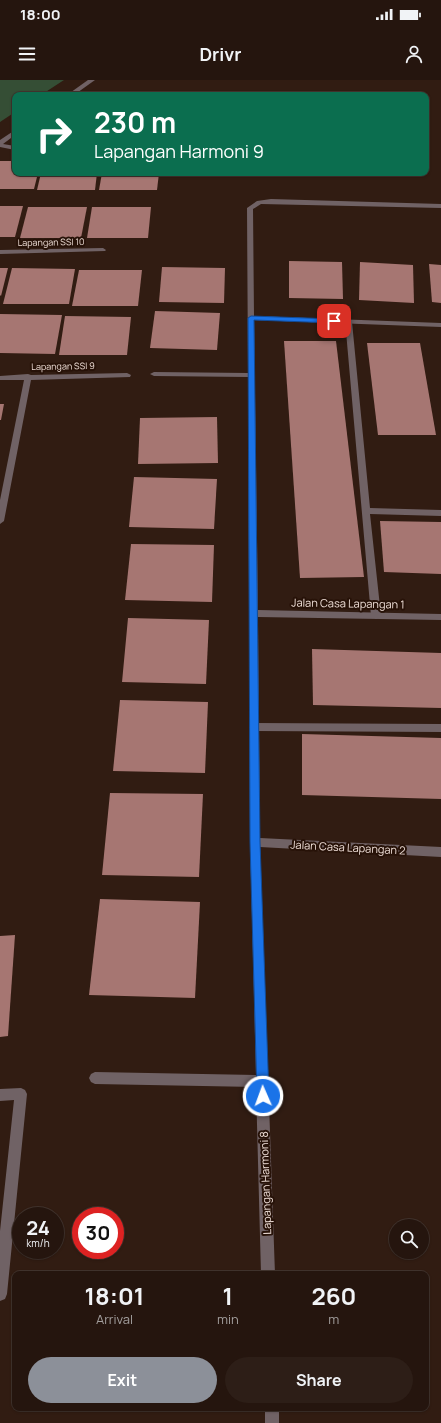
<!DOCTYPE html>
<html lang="en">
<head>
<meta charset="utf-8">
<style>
	:root { --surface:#25150e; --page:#2d1e17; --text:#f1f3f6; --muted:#a39f9e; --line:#42342e; --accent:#8c9099 }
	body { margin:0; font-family:Manrope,sans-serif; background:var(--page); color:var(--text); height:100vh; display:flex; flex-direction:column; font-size:15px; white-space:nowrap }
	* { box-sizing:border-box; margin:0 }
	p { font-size:13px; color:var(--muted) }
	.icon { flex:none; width:22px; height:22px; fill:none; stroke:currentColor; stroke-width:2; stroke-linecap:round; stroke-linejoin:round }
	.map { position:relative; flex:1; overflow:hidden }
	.drawer { position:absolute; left:12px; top:1191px; width:417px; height:140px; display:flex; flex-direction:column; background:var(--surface); border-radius:8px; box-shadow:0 1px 3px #0004,0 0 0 1px var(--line) }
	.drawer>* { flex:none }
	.guide { position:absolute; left:12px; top:12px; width:417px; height:84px; border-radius:8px; box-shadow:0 1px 3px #0004,0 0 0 1px var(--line); background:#0b6e4f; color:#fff; overflow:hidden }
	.fabs { position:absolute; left:389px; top:1139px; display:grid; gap:8px }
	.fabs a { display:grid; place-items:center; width:40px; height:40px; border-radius:50%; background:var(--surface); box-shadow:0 1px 3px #0004,0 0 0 1px var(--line); font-size:20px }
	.speed { position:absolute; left:12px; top:1127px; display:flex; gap:8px; font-size:20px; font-weight:700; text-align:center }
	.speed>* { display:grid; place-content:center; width:52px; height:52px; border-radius:50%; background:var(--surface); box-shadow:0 1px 3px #0004,0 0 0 1px var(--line); line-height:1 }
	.speed small { font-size:10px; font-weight:400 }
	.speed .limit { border:6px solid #d22; background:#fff; color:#111 }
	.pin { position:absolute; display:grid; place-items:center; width:34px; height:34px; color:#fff; margin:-17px; border-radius:8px; box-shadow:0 2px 6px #0006 }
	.me { position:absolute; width:44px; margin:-22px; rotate:358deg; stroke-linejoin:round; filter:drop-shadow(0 0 3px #0008) }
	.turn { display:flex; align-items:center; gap:14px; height:84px; padding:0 16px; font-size:18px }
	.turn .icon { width:52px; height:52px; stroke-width:2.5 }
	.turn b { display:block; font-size:28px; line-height:34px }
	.eta { display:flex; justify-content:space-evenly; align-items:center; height:68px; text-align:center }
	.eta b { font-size:24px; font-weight:700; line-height:28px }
	.primary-button { display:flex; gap:8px; margin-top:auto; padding:8px 16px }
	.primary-button a { flex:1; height:46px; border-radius:24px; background:var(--accent); color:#fff; font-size:16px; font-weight:700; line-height:46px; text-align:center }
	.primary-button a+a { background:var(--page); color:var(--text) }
	.status { display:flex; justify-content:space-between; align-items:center; height:28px; padding:0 20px; background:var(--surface); direction:ltr }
	.status svg { height:11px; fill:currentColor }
	header { display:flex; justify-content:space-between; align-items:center; height:52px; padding:0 16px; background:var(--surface); font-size:18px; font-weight:700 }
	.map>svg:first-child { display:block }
	.green { fill:#354e35 }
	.building { fill:#a67672 }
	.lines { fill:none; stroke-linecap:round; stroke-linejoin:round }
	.lane { fill:#706265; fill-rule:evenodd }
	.street { fill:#706265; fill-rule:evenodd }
	.route { fill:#1a73e8; stroke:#114b97 }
	.labels { text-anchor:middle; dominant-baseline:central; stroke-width:4; stroke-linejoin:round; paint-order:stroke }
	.far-street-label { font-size:9px; fill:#f0e0d9; stroke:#271208 }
	.street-label { font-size:11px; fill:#f0e0d9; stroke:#271208 }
</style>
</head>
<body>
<div class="status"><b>18:00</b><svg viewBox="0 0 49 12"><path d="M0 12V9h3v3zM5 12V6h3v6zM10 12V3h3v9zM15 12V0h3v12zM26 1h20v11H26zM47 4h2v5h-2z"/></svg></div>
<header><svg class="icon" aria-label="menu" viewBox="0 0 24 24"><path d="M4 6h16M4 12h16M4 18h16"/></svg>Drivr<svg class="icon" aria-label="person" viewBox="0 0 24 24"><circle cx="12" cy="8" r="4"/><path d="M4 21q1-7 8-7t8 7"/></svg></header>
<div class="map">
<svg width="441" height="1343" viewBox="0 0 441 1343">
	<rect width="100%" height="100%" fill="#311c12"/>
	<polygon class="green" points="0,0 64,0 41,15 15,15 15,32 0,42"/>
	<g class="building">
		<polygon points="103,11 155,12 154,15 102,15"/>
		<polygon points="0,81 15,81 15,93 38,93 34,109 0,109"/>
		<polygon points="41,93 97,93 95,110 37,110"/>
		<polygon points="102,93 159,93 157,110 99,110"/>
		<polygon points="0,126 23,126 15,157 0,157"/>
		<polygon points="28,127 87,127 81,158 20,158"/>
		<polygon points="92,127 151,127 148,158 87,158"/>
		<polygon points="289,181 342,182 343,219 289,218"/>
		<polygon points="360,182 413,185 414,223 359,220"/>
		<polygon points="429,184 441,185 441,223 432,222"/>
		<polygon points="162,187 225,188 224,223 159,222"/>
		<polygon points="0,188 8,188 1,216 0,215"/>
		<polygon points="12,188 75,189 69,224 3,224"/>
		<polygon points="79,190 142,190 138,226 72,226"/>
		<polygon points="155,231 220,233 217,270 150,268"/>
		<polygon points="0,234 62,235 55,274 0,273"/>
		<polygon points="65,236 131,237 127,275 59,275"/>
		<polygon points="284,261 336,261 364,497 300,498"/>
		<polygon points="367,263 420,263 436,355 378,355"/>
		<polygon points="0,324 4,324 1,340 0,340"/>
		<polygon points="217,337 218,383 138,384 140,338"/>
		<polygon points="134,397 217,399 214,449 129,447"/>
		<polygon points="380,441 441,442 441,494 384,492"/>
		<polygon points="131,464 214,465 212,522 125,520"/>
		<polygon points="128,538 209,540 206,604 122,602"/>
		<polygon points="312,569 441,573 441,628 313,625"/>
		<polygon points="120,620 208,622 205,693 113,691"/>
		<polygon points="302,654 441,658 441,719 302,715"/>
		<polygon points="110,713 203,714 199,797 102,795"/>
		<polygon points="100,819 200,822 195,918 89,915"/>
		<polygon points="15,855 8,956 0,957 0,856"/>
	</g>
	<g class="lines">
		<g class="lane">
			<polygon points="345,240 348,240 352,242 370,428 441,430 441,436 370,434 381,536 376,539 371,536"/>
			<polygon points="254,643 441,644 441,652 254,651 251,650 249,647 251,644"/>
		</g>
		<g class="street">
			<polygon points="88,0 95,0 74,15 67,15"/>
			<polygon points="15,50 15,55 3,64 15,66 15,70 0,67 0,60"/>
			<polygon points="271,119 441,124 441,128 261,124 253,129 254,236 441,243 441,247 254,240 258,530 441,534 441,540 258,537 260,758 441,767 441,777 260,767 275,1194 261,1194 256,1007 95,1004 91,1002 89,998 91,994 95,992 256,995 250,762 248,297 154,296 150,294 154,292 248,293 247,128 257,121"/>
			<polygon points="103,168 106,170 105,171 0,174 0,170"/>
			<polygon points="127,293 131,295 130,297 31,300 4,441 0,444 0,420 24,300 0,300 0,296 28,294 31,295"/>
			<polygon points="21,1008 25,1010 27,1014 7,1214 5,1219 0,1221 0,1151 14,1020 0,1021 0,1009"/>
			<rect x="265" y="1328" width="14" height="15"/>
		</g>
	</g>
	<polygon class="route" points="251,236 334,239 337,241 334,243 254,240 260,762 269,1016 267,1020 263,1021 259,1020 257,1016 250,762 248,238"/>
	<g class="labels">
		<g class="far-street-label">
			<text transform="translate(51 162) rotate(-1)">Lapangan SSI 10</text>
			<text transform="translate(63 286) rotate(-1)">Lapangan SSI 9</text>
		</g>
		<g class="street-label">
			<text transform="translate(348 523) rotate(1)">Jalan Casa Lapangan 1</text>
			<text transform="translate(348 767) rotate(3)">Jalan Casa Lapangan 2</text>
			<text transform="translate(265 1103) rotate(-92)">Lapangan Harmoni 8</text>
		</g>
	</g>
</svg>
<div class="fabs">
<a><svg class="icon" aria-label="search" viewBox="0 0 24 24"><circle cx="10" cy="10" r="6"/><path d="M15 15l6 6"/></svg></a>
</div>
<div class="speed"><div>24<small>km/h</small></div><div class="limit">30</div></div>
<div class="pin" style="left:334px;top:241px;background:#d93025"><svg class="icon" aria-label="arrive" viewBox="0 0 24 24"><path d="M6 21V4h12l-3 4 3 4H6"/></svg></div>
<svg class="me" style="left:263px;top:1016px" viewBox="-20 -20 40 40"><circle r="17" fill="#1a73e8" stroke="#fff" stroke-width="3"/><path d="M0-11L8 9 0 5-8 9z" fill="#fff"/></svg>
<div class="guide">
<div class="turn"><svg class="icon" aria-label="right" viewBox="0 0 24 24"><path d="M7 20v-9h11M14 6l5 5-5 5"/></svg><div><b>230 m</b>Lapangan Harmoni 9</div></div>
</div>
<section class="drawer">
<div class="eta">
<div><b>18:01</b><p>Arrival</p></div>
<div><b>1</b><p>min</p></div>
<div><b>260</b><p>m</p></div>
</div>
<div class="primary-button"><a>Exit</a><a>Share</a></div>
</section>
</div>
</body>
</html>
